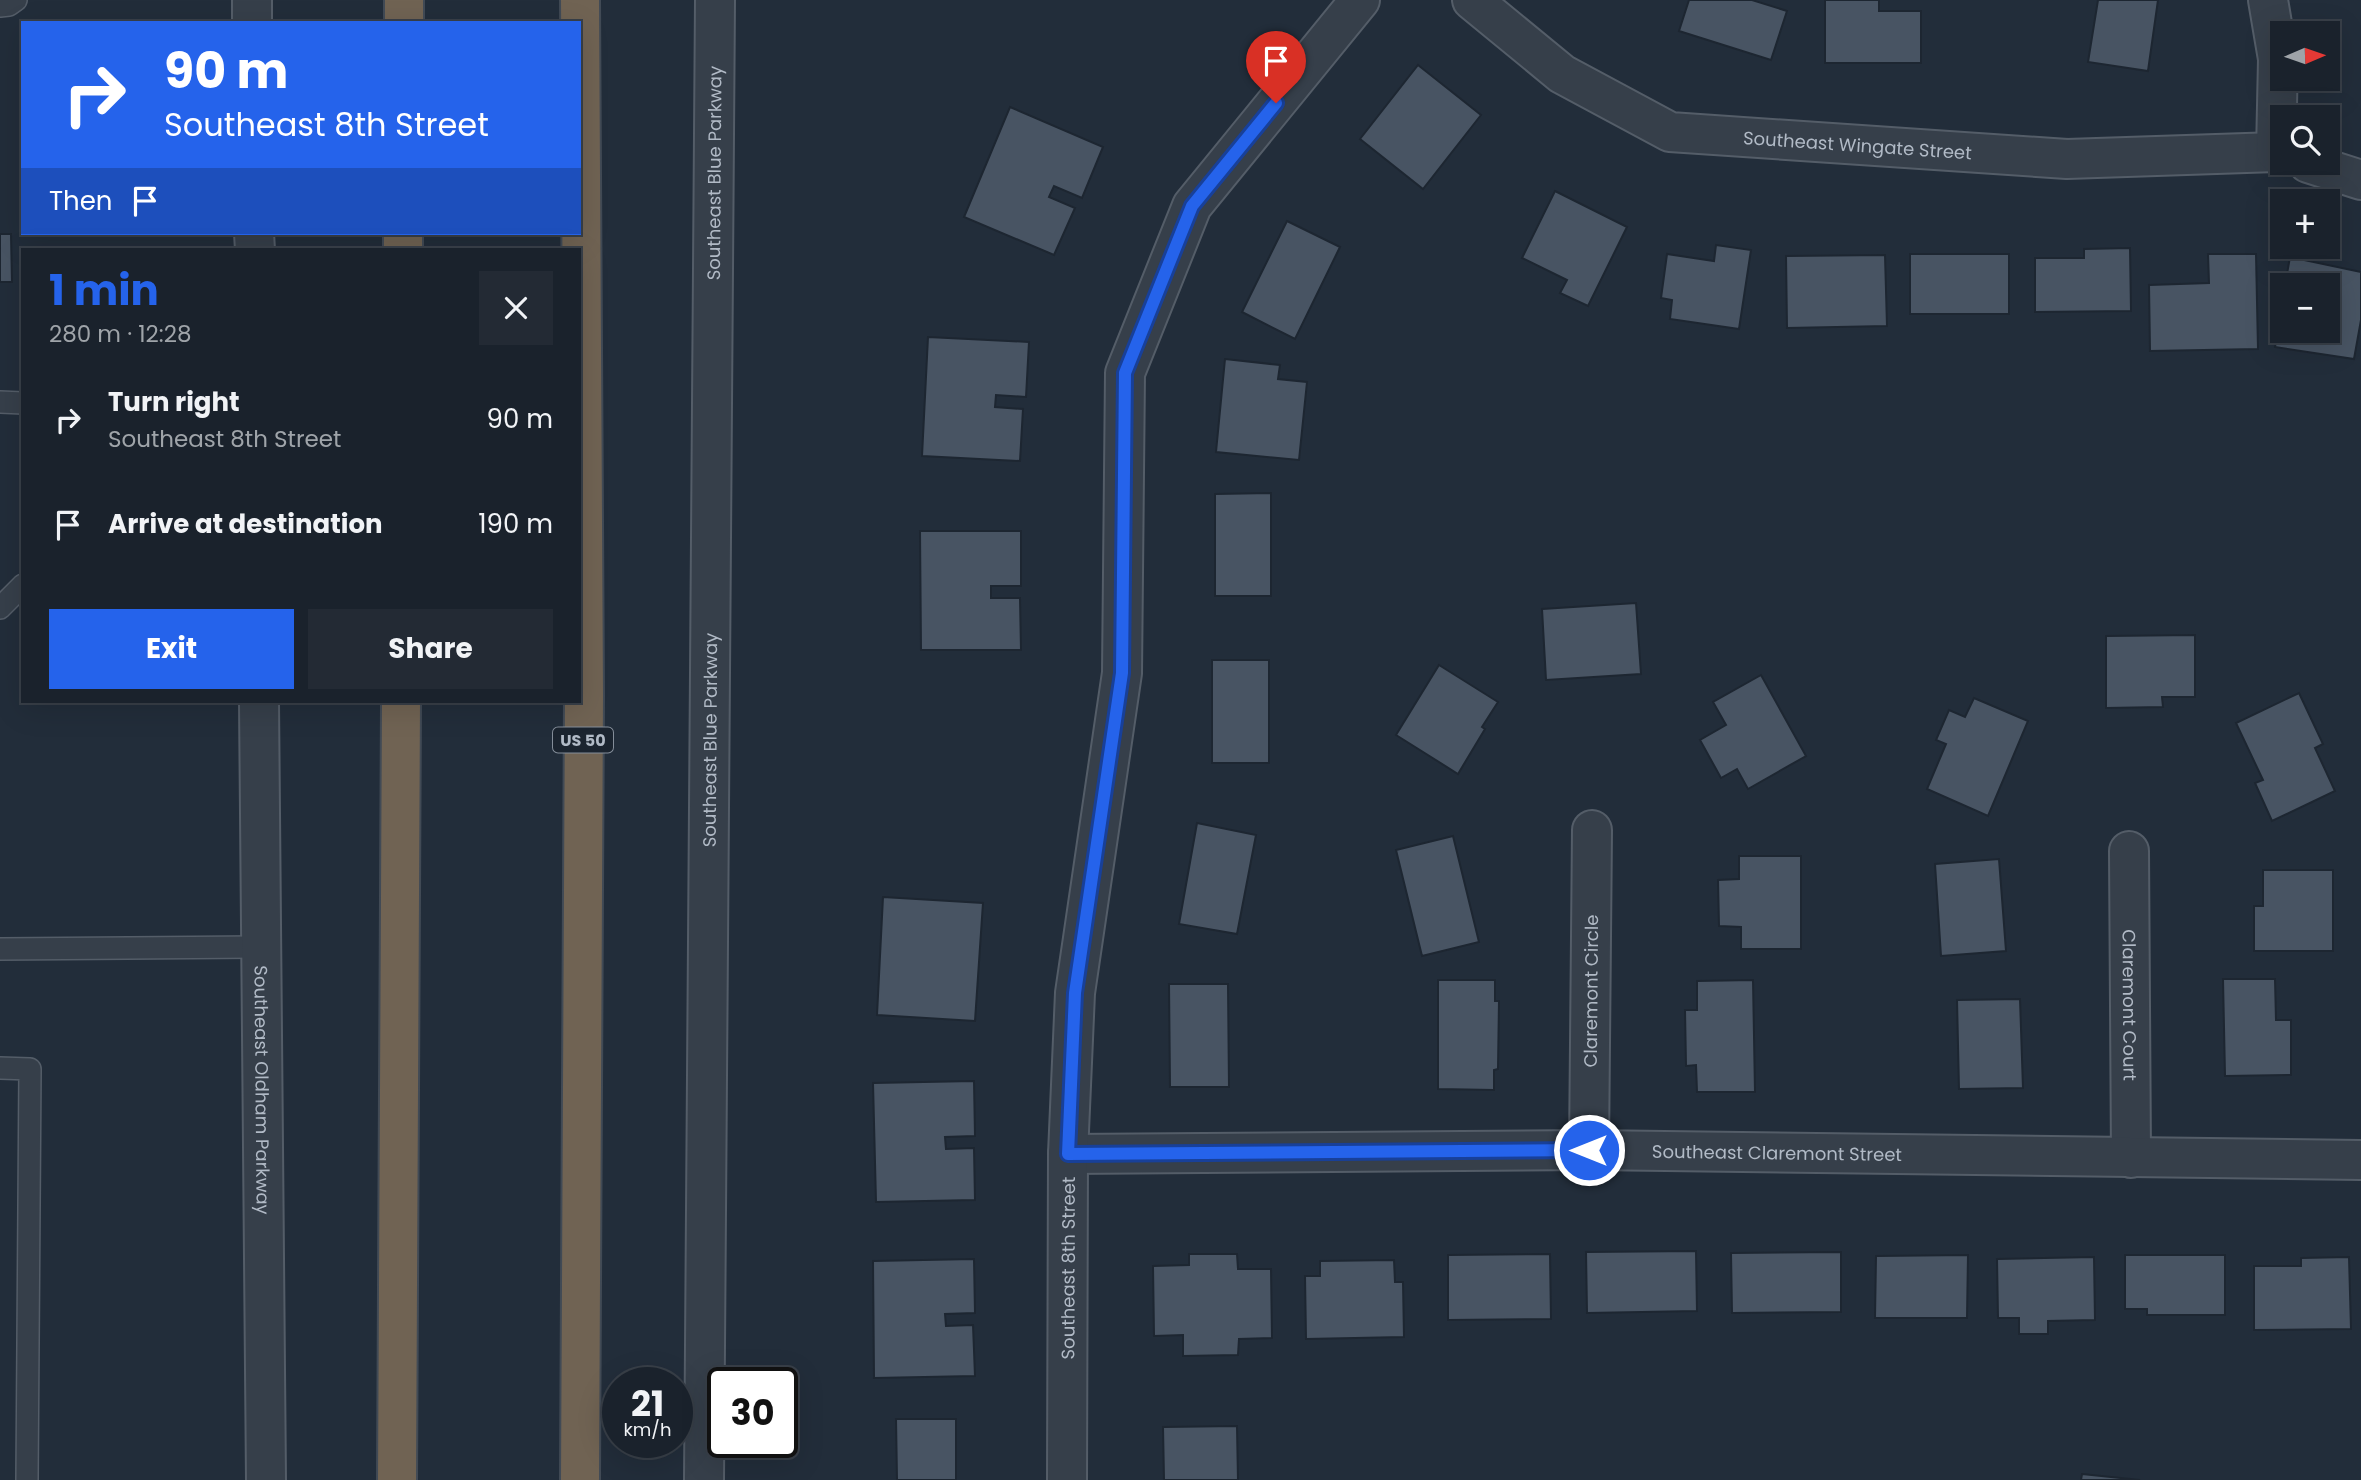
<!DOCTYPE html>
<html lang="en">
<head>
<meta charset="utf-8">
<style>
	:root { --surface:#1a222c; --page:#232a34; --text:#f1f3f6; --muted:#9fa4a9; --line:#383f48; --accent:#2563eb }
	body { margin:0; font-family:Poppins,sans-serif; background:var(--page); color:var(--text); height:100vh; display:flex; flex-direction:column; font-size:26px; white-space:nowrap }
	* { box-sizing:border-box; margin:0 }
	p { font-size:23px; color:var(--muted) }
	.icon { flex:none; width:38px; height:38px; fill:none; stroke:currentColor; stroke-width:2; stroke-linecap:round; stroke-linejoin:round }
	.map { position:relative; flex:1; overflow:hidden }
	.details { position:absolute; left:21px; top:248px; width:560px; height:455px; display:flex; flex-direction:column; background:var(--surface); border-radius:0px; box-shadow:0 7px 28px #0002,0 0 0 2px var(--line) }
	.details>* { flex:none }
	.banner { position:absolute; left:21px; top:21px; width:560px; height:214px; border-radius:0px; box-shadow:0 7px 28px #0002,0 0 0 2px var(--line); background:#2563eb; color:#fff; overflow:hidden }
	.needle { width:46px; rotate:88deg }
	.tools { position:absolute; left:2270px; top:21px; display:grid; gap:14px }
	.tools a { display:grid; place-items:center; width:70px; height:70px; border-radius:0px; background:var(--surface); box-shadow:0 7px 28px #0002,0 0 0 2px var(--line); font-size:35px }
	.speed { position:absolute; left:602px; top:1367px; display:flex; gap:14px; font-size:35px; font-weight:700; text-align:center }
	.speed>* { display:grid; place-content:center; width:91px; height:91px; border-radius:50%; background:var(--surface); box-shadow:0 7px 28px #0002,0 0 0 2px var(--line); line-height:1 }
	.speed small { font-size:18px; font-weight:400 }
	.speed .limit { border:4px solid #111; border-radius:10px; background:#fff; color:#111 }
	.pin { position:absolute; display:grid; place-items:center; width:60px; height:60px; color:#fff; margin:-72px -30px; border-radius:50% 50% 50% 0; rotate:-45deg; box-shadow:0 0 7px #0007 }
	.pin .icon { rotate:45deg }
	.me { position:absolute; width:77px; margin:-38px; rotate:270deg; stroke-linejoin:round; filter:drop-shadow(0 0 5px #0008) }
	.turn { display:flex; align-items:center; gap:24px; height:147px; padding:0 28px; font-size:32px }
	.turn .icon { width:91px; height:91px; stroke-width:2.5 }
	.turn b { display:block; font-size:49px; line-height:60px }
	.then { display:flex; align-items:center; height:66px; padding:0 28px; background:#0003; gap:14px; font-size:26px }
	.round { display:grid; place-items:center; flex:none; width:74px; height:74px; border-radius:0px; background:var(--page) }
	.summary { display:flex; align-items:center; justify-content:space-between; height:119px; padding:0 28px }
	h1 { font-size:42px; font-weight:700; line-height:52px; color:var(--accent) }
	.primary-button { display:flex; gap:14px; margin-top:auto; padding:14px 28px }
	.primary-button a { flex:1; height:80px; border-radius:0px; background:var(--accent); color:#fff; font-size:28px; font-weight:700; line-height:80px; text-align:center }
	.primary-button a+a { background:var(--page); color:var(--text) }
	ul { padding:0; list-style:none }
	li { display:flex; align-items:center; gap:21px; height:105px; padding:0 28px }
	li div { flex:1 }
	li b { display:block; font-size:26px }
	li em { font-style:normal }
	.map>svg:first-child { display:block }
	.building { fill:#485463; stroke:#1d2631; stroke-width:2 }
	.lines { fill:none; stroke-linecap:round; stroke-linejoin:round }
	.service-casing { stroke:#545d68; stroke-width:24 }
	.minor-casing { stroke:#545d68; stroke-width:42 }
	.tertiary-casing { stroke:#545d68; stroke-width:42 }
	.motorway-casing { stroke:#414a55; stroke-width:42 }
	.service { stroke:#363f4a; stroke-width:21 }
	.minor { stroke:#363f4a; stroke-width:38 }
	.tertiary { stroke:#363f4a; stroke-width:38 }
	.motorway { stroke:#706353; stroke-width:38 }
	.route-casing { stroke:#184099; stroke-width:18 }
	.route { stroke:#2563eb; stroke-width:12 }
	.labels { text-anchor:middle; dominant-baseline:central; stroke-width:7; stroke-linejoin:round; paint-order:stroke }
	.shield { fill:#1b242f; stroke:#848d99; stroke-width:2 }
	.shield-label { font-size:16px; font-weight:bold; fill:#b1bac6 }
	.street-label { font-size:18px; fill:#b1bac6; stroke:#1b242f }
</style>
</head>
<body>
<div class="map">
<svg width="2361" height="1480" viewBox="0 0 2361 1480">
	<rect width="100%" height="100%" fill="#222d3a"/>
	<g class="building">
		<polygon points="1689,0 1752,0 1787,11 1771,60 1679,31"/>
		<polygon points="1825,0 1879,0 1879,11 1921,11 1921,63 1825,63"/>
		<polygon points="2098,0 2158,0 2148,71 2088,62"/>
		<polygon points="1418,65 1481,115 1423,189 1360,139"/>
		<polygon points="1010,107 1103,147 1082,198 1054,186 1049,197 1075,208 1054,255 964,217"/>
		<polygon points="1555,191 1627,227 1588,306 1560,293 1567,280 1522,258"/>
		<polygon points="1287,221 1340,247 1295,339 1242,312"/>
		<polygon points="0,234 11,234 12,282 0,282"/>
		<polygon points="1716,245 1751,250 1739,329 1670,319 1672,300 1661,298 1667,254 1714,261"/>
		<polygon points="2130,248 2131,311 2035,312 2035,258 2084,258 2084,249"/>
		<rect x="1910" y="254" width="99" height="60"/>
		<polygon points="2208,254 2256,254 2258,349 2150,351 2149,285 2209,283"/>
		<polygon points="1885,255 1887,326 1787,328 1786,256"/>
		<polygon points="2290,257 2361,272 2361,320 2354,359 2275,347 2282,306 2282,331 2328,331 2328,285 2285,285"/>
		<polygon points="928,337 1029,342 1026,397 996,395 995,407 1023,409 1020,461 922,456"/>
		<polygon points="1225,359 1280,365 1278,379 1307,382 1299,460 1216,452"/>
		<polygon points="1271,493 1271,596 1215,596 1215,494"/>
		<polygon points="920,531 1021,531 1021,586 991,586 991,598 1020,598 1021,650 921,650"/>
		<polygon points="1636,603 1641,674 1546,680 1542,609"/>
		<polygon points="2195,635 2195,697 2162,697 2163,707 2106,708 2106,636"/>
		<rect x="1212" y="660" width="57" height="103"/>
		<polygon points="1439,665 1498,702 1482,727 1485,729 1458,774 1396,735"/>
		<polygon points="1761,675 1806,756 1748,789 1737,769 1721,778 1700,740 1726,725 1713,702"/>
		<polygon points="2299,693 2323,744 2315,748 2335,791 2272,821 2255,783 2263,780 2236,723"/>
		<polygon points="1974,698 2028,721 1988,816 1927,789 1946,744 1936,740 1949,710 1965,717"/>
		<polygon points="1197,823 1256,835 1237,934 1179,924"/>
		<polygon points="1453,836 1479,942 1422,956 1396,850"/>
		<polygon points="1739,856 1801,856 1801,949 1741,949 1741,927 1719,926 1718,880 1739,879"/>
		<polygon points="1999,859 2006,951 1941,956 1935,864"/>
		<polygon points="2263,870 2333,870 2333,951 2254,951 2254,906 2263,906"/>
		<polygon points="883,897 983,903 975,1021 877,1015"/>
		<polygon points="2223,979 2275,979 2276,1020 2291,1020 2291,1075 2225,1076"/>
		<polygon points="1438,980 1495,980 1495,1001 1499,1001 1498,1069 1494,1070 1494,1090 1438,1089"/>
		<polygon points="1753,980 1755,1092 1697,1092 1696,1065 1686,1066 1685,1010 1697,1010 1697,981"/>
		<polygon points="1169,984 1228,984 1229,1087 1170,1087"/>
		<polygon points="2020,999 2023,1088 1959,1089 1957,1000"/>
		<polygon points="974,1081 975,1136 945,1137 946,1149 974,1148 975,1200 876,1202 873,1083"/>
		<polygon points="1696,1251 1697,1311 1587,1313 1586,1252"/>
		<polygon points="1841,1252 1841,1312 1732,1313 1731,1253"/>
		<polygon points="1189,1254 1237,1254 1238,1269 1271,1269 1272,1338 1239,1339 1238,1355 1183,1356 1183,1335 1154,1336 1153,1266 1189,1265"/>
		<polygon points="1550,1254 1551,1319 1448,1320 1448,1255"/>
		<polygon points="1968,1255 1967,1318 1875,1318 1876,1256"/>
		<polygon points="2125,1255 2225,1255 2225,1315 2147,1315 2147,1309 2125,1309"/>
		<polygon points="2094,1257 2095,1320 2048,1321 2048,1334 2019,1334 2019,1318 1998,1318 1997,1259"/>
		<polygon points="2349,1257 2351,1329 2254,1330 2254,1266 2301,1266 2301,1258"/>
		<polygon points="974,1259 975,1313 945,1314 946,1326 973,1325 975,1376 874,1378 873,1261"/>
		<polygon points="1394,1260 1395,1282 1403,1282 1404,1337 1306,1339 1305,1276 1320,1276 1320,1261"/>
		<polygon points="896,1419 956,1419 956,1480 897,1480"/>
		<polygon points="1237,1426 1238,1480 1164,1480 1163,1427"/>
		<polygon points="2082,1474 2140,1480 2081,1480"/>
	</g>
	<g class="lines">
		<g class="service-casing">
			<g id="service">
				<polyline points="0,6 9,5 16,0"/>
				<polyline points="0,402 23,403"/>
				<polyline points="0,608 23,585"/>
				<polyline points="0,949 261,947"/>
				<polyline points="0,1068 30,1069 27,1480"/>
			</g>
		</g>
		<g class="minor-casing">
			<g id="minor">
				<path id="s1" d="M1472 0 1562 74 1670 132 2067 159 2276 152 2282 154"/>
				<polyline points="2268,0 2278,59 2276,152"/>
				<polyline points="2308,163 2361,180"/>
				<path id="s2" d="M2129 851 2131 1158"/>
				<path id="s3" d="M1589 1150 1592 830"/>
				<path id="s4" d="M1068 1154 1589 1150 2361 1160"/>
				<path id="s5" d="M1067 1480 1068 1154 1075 993 1122 673 1125 373 1192 206 1360 0"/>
			</g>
		</g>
		<g class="tertiary-casing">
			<g id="tertiary">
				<polyline points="252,0 252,23"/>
				<polyline points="254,233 255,250"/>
				<path id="s6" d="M259 702 266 1480"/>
				<path id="s7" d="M704 1480 715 0"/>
			</g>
		</g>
		<g class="motorway-casing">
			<g id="motorway">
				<polyline points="580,0 584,695 580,1480"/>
				<polyline points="404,23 404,0"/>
				<polyline points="403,250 403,233"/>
				<polyline points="397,1480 401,702"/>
			</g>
		</g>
		<use href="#service" class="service"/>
		<use href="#minor" class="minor"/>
		<use href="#tertiary" class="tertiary"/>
		<use href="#motorway" class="motorway"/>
	</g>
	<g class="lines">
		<g class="route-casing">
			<polyline id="route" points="1276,103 1192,206 1125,373 1122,673 1075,993 1068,1154 1589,1150"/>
		</g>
		<use href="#route" class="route"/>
	</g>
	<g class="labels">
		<rect class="shield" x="553" y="727.5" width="60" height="25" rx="5"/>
		<g class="shield-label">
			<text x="583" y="740">US 50</text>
		</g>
		<g class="street-label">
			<text stroke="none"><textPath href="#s1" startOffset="427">Southeast Wingate Street</textPath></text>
			<text stroke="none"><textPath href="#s7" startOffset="1307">Southeast Blue Parkway</textPath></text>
			<text stroke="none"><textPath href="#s7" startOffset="740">Southeast Blue Parkway</textPath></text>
			<text stroke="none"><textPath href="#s3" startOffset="159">Claremont Circle</textPath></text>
			<text stroke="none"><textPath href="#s2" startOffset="154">Claremont Court</textPath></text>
			<text stroke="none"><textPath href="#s6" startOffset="388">Southeast Oldham Parkway</textPath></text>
			<text stroke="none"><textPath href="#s4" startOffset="709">Southeast Claremont Street</textPath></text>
			<text stroke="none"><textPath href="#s5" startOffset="212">Southeast 8th Street</textPath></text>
		</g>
	</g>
</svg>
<div class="tools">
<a><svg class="needle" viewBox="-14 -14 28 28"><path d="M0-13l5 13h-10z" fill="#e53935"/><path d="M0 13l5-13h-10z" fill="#9fa4a9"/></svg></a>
<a><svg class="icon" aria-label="search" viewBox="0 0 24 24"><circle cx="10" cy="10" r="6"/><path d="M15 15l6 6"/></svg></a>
<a>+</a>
<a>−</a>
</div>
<div class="speed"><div>21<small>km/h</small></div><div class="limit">30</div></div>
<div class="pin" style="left:1276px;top:103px;background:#d93025"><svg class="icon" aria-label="arrive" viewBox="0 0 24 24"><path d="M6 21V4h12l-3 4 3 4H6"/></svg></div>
<svg class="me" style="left:1589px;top:1150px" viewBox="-20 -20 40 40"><circle r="17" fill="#2563eb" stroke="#fff" stroke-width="3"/><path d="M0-11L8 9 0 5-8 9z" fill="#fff"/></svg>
<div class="banner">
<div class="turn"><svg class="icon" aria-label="right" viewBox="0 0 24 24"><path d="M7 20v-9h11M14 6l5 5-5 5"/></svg><div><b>90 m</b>Southeast 8th Street</div></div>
<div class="then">Then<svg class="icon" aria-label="arrive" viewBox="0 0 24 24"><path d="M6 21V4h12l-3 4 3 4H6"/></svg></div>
</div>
<section class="details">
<div class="summary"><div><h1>1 min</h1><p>280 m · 12:28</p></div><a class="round"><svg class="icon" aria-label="close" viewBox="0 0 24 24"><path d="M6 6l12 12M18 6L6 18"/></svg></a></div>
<ul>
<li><svg class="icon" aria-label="right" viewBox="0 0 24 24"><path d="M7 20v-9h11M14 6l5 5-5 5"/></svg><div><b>Turn right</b><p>Southeast 8th Street</p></div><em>90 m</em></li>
<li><svg class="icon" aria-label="arrive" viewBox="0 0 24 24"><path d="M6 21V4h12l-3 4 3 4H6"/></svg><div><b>Arrive at destination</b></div><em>190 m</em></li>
</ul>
<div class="primary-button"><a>Exit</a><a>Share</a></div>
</section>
</div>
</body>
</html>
